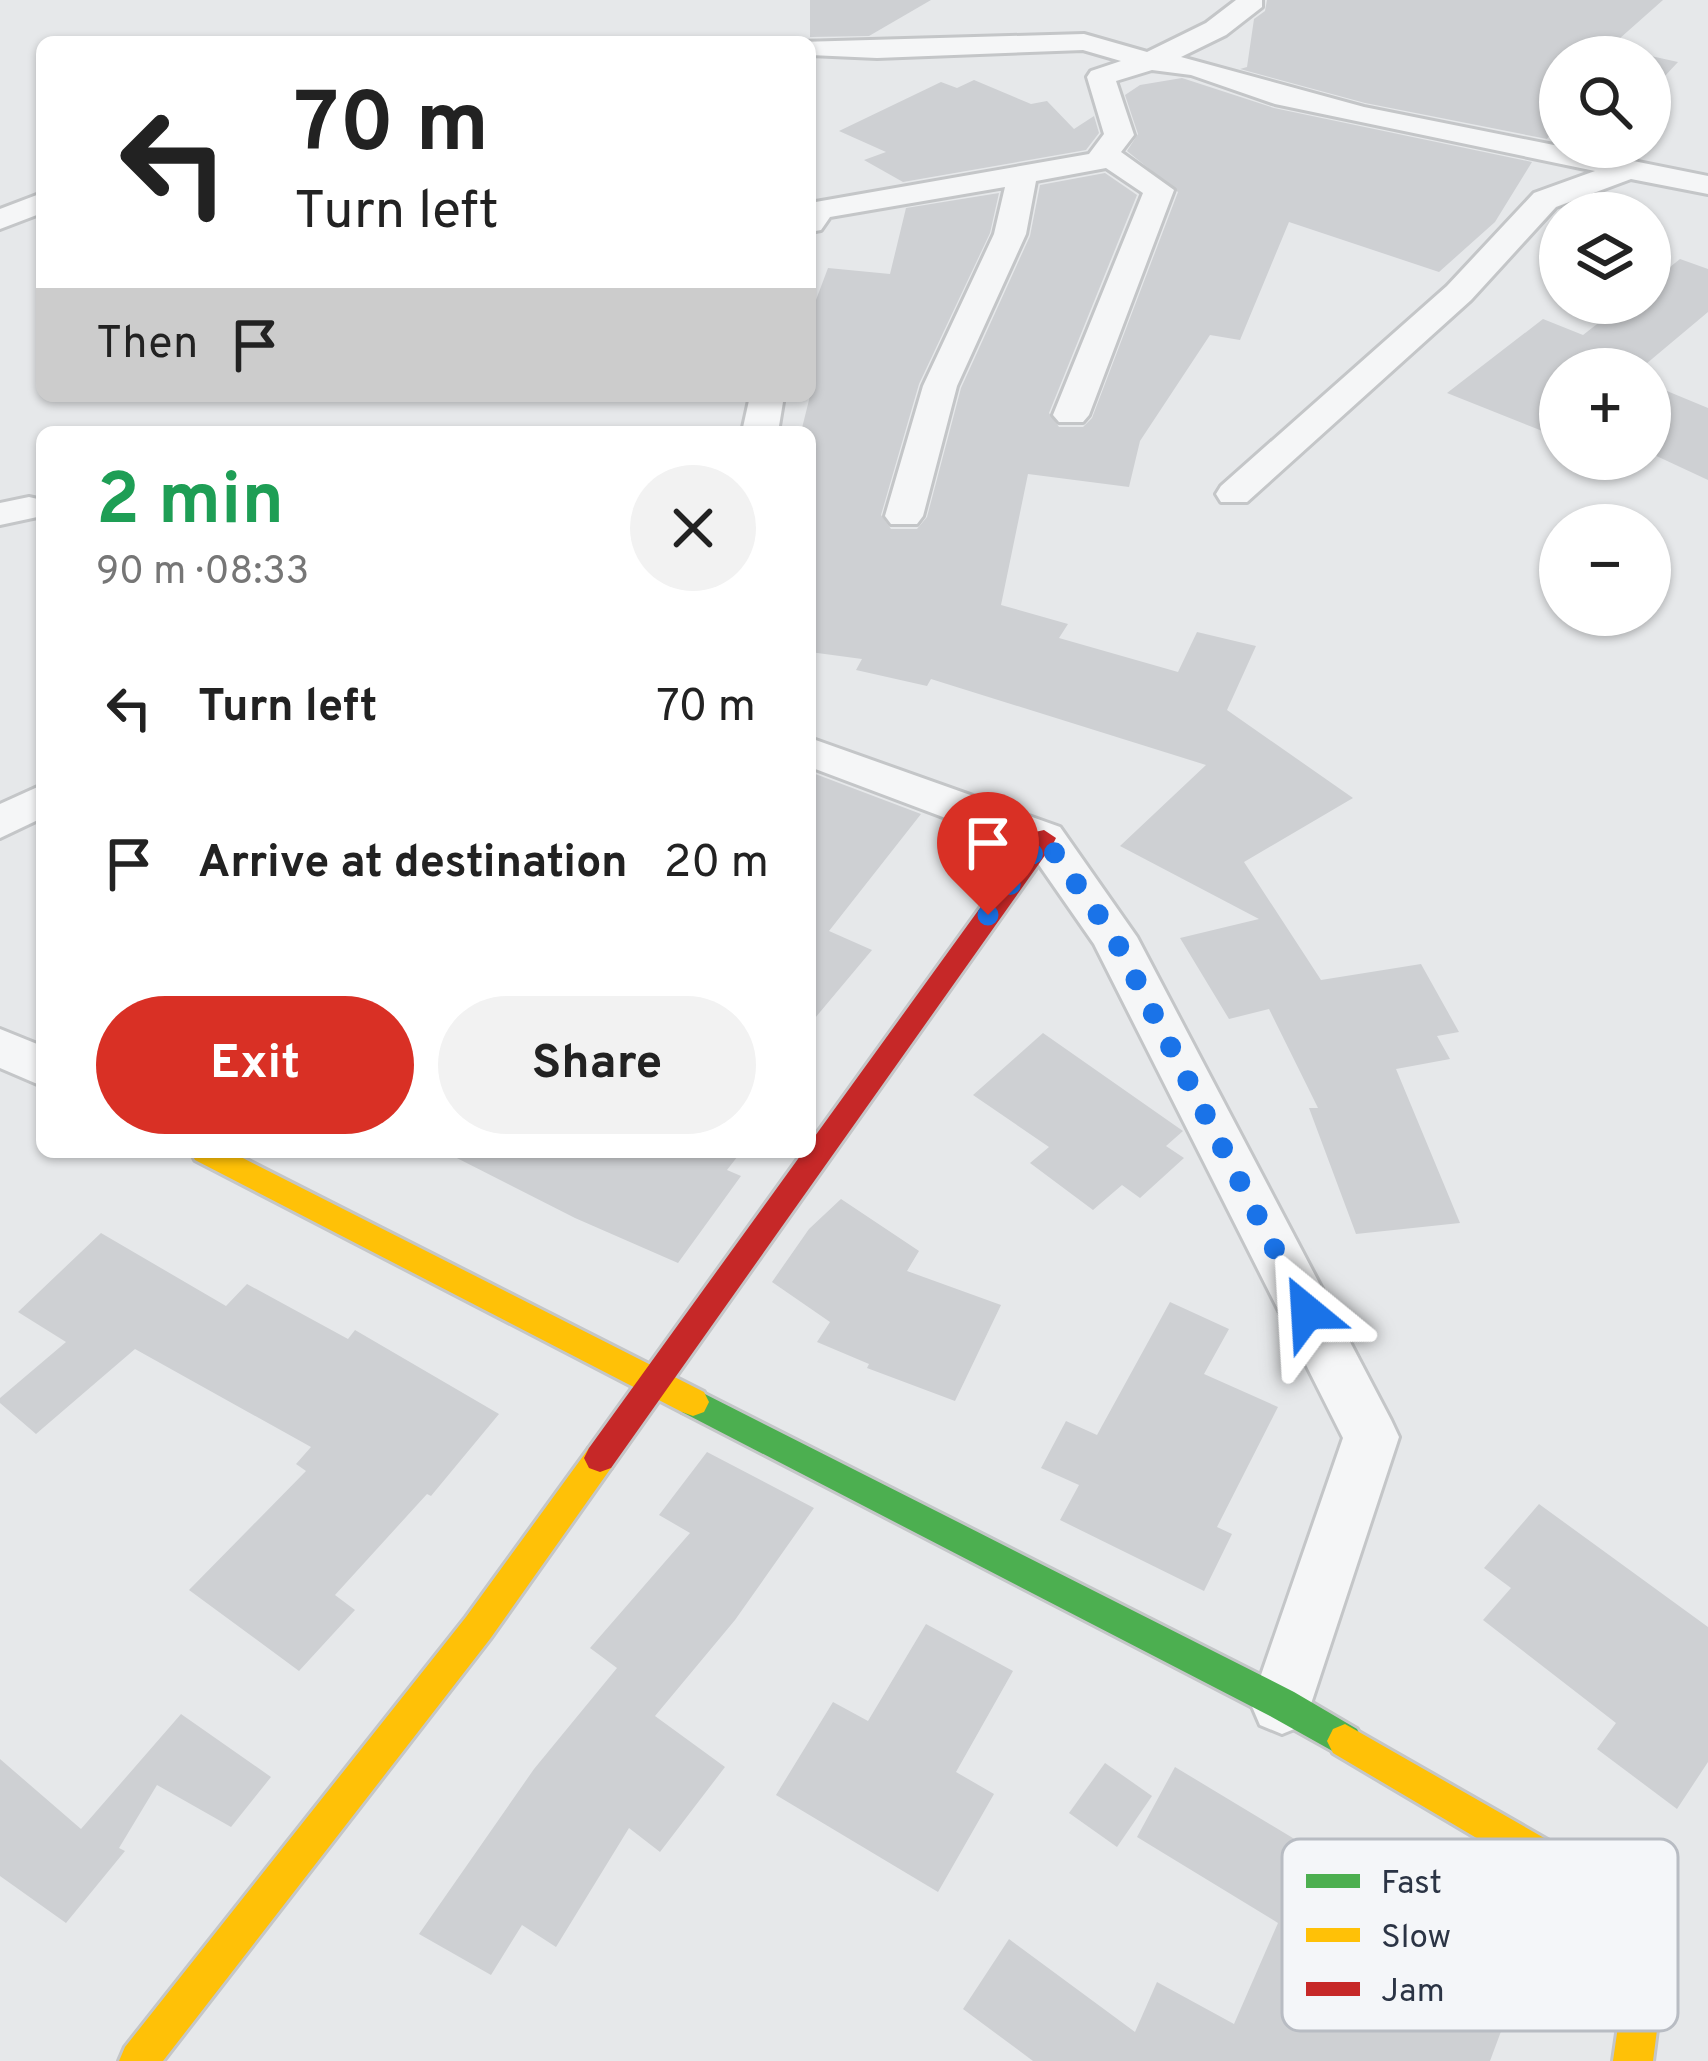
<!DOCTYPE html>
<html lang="en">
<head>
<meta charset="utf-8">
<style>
	:root { --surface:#fff; --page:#f2f2f2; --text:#222; --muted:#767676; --accent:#d93025 }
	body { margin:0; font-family:Overpass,sans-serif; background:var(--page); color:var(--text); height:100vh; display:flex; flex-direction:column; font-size:45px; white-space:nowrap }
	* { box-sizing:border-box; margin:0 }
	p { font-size:39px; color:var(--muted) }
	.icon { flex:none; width:66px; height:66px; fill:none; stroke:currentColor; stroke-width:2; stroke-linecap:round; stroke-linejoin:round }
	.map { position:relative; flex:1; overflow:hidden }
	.sheet { position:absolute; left:36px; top:426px; width:780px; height:732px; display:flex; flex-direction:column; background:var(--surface); border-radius:18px; box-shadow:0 3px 9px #0004 }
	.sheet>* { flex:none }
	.guide { position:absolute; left:36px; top:36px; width:780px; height:366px; border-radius:18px; box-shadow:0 3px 9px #0004; background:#fff; color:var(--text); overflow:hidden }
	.fabs { position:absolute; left:1539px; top:36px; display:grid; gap:24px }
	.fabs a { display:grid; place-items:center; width:132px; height:132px; border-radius:50%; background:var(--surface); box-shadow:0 3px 9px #0004; font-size:60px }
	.pin { position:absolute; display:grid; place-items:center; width:102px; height:102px; color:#fff; margin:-123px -51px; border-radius:50% 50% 50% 0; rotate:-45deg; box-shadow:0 0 12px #0007 }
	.pin .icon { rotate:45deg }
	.me { position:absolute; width:132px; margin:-66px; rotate:333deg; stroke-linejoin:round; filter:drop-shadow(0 0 9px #0008) }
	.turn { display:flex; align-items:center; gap:42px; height:252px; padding:0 60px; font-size:54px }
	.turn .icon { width:156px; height:156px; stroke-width:2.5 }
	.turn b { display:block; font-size:84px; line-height:102px }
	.then { display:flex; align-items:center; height:114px; padding:0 60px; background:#0003; gap:24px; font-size:45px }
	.round { display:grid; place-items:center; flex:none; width:126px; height:126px; border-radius:63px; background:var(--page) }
	.summary { display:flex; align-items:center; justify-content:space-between; height:204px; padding:0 60px }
	h1 { font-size:72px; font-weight:700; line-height:90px; color:#1e9e55 }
	.button { display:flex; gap:24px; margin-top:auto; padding:24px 60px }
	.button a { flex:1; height:138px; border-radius:72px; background:var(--accent); color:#fff; font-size:48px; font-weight:700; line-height:138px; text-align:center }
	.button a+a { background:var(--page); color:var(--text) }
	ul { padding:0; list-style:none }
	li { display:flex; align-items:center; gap:36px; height:156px; padding:0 60px }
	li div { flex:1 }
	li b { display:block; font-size:45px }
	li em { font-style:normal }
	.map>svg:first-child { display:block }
	.building { fill:#ced0d3 }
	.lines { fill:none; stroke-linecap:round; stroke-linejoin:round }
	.street-casing { stroke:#c4c6c8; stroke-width:6 }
	.fast-casing { stroke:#c4c6c8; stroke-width:6 }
	.slow-casing { stroke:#c4c6c8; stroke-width:6 }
	.jam-casing { stroke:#c4c6c8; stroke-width:6 }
	.street { fill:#f5f6f7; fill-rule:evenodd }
	.fast { fill:#4caf50; fill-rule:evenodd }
	.slow { fill:#ffc107; fill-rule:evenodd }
	.jam { fill:#c62828; fill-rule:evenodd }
	.route { stroke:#1a73e8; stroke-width:21; stroke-dasharray:0 37.8 }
	.key { fill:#f4f6f9; stroke:#b8bcc3; stroke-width:3 }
	.key-label { font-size:33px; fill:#2b3445 }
</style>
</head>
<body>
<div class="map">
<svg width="1708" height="2061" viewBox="0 0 1708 2061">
	<rect width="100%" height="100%" fill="#e6e8ea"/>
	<g class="building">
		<polygon points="810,0 931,0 869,36 810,37"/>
		<polygon points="1267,0 1663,0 1610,47 1678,62 1650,92 1650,57 1560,57 1560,138 1550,135 1547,139 1365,103 1240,69 1247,67 1254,19 1265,11"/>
		<polygon points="1182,78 1274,108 1532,162 1495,222 1439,272 1289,222 1240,340 1210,335 1140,441 1129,487 1028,474 1001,605 1068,624 1059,638 1178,672 1197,632 1256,646 1227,710 1353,798 1244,862 1321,980 1421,964 1459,1032 1437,1036 1450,1059 1396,1069 1460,1223 1356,1234 1309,1108 1318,1108 1269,1009 1229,1019 1180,938 1259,919 1120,846 1206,765 931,679 927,686 856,670 862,659 810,652 810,432 801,432 810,396 810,316 828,268 890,274 906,208 999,193 990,233 919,384 881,515 891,529 917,529 927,517 961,388 1030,236 1040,185 1105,173 1137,195 1049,413 1059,427 1083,427 1092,418 1178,192 1127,151 1138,134 1125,95 1140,85"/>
		<polygon points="974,80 1031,104 1047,101 1074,129 1094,116 1099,133 1086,150 903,182 864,160 886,152 839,131 941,82 957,88"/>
		<polygon points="1680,259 1708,269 1708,312 1640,369 1560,369 1560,438 1447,393 1543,319 1583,335 1624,303 1650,303 1650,283"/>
		<polygon points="1650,384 1708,408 1708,480 1650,453"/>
		<polygon points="810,772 921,814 829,931 872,950 810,1024"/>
		<polygon points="1043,1033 1183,1131 1166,1146 1184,1158 1140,1198 1122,1185 1093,1210 1030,1163 1049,1147 973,1095"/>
		<polygon points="445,1152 741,1152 727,1170 741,1176 678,1263 575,1218"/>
		<polygon points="841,1199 919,1251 907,1271 1001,1305 955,1401 867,1368 869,1364 817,1342 830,1322 772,1282 809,1229"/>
		<polygon points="101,1233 226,1306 247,1284 348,1339 355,1330 499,1414 431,1496 427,1494 335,1595 355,1610 299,1671 189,1590 306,1471 296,1464 311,1447 135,1349 36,1434 0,1403 0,1398 66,1342 18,1312"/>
		<polygon points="1170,1302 1229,1329 1204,1374 1278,1407 1217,1527 1232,1534 1204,1591 1060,1520 1079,1485 1041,1468 1066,1421 1097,1435"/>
		<polygon points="707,1452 814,1508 735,1620 655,1716 725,1767 660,1852 629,1828 556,1947 522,1925 491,1975 419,1934 534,1769 617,1668 590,1648 690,1533 659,1515"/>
		<polygon points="1539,1504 1708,1627 1708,1762 1677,1809 1597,1749 1616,1723 1483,1620 1511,1588 1484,1568"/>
		<polygon points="926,1624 1013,1671 956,1772 994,1794 938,1892 776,1795 833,1702 868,1721"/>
		<polygon points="181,1714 271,1777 231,1827 157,1785 119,1848 125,1851 66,1923 0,1876 0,1759 81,1829"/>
		<polygon points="1105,1763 1152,1796 1117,1847 1069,1813"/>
		<polygon points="1175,1767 1346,1870 1321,1924 1503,2026 1490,2061 1033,2061 963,2009 1009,1939 1135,2032 1157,1982 1234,2024 1278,1923 1137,1837"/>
	</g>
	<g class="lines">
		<g class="street-casing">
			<g id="street">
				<polygon points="1236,0 1262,0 1262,7 1226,35 1181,57 1364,107 1708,176 1708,194 1631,179 1556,207 1471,300 1247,502 1221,502 1216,494 1221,486 1447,286 1534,193 1595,171 1275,104 1191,75 1152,70 1116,81 1134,135 1121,152 1174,190 1089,415 1083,422 1059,422 1053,415 1143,193 1106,168 1036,181 1026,234 957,386 923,516 917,524 891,524 885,516 923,386 994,234 1005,187 830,217 821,230 810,232 810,203 1089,154 1104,134 1087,77 1091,71 1121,61 1083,50 877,58 810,55 810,42 800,42 1084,34 1147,52 1206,23"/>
				<polygon points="42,193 42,213 0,229 0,209"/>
				<polygon points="750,396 784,396 778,432 742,432"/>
				<polygon points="29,497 42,500 42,516 0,525 0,503"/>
				<polygon points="810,738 1060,827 1137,937 1391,1420 1399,1437 1304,1725 1282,1734 1260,1725 1251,1704 1343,1438 1094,944 1028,849 810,767"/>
				<polygon points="42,785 42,818 0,838 0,804"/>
				<polygon points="0,1029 42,1046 42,1086 0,1068"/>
			</g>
		</g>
		<g class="fast-casing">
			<polygon id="fast" points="693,1388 1294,1692 1357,1729 1363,1741 1357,1753 1345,1758 1270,1716 682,1412 677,1402 682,1392"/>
		</g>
		<g class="slow-casing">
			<g id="slow">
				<polygon points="191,1152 231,1152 704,1392 709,1402 704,1412 693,1416 682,1412 195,1160"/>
				<polygon points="600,1444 611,1448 616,1458 611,1468 490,1639 163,2061 119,2061 125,2047 466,1617 589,1448"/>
				<polygon points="1345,1724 1609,1875 1661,1939 1667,1952 1653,2061 1613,2061 1628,1957 1583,1901 1333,1753 1327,1741 1333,1729"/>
			</g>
		</g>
		<g class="jam-casing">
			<polygon id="jam" points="1044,830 1056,838 1053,844 611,1468 600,1472 589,1468 584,1458 589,1448 803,1152 810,1152 810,1143 1035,832"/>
		</g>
		<use href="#street" class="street"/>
		<use href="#fast" class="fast"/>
		<use href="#slow" class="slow"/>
		<use href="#jam" class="jam"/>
	</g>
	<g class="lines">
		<polyline class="route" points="988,915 1044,838 1114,937 1307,1312"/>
	</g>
	<rect x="1282" y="1839" width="396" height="192" rx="18" class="key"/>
	<rect x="1306" y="1874" width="54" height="14" fill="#4caf50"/>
	<rect x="1306" y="1928" width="54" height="14" fill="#ffc107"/>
	<rect x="1306" y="1982" width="54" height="14" fill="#c62828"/>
	<g class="key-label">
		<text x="1381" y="1893">Fast</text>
		<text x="1381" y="1947">Slow</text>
		<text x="1381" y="2001">Jam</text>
	</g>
</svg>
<div class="fabs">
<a><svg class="icon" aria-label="search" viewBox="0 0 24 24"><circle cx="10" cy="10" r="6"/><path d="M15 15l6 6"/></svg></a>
<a><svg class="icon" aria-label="layers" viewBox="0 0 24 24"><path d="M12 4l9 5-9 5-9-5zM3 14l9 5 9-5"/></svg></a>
<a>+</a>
<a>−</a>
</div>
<div class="pin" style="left:988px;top:915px;background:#d93025"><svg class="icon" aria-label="arrive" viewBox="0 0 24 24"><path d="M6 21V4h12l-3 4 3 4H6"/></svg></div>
<svg class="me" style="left:1307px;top:1312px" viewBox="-20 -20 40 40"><path d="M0-17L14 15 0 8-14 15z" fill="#1a73e8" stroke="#fff" stroke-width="4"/></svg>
<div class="guide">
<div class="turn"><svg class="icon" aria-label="left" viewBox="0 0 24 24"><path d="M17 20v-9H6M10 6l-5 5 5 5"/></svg><div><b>70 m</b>Turn left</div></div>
<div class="then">Then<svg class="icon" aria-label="arrive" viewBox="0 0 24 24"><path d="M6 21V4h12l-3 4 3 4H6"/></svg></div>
</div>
<section class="sheet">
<div class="summary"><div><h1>2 min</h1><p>90 m · 08:33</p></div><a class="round"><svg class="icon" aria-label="close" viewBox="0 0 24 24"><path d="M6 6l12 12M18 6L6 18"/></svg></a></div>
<ul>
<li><svg class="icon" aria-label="left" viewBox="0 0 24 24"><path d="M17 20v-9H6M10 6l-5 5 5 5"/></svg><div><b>Turn left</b></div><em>70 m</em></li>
<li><svg class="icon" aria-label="arrive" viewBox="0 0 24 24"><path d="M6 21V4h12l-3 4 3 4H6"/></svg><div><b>Arrive at destination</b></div><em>20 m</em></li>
</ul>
<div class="button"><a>Exit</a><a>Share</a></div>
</section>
</div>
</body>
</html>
